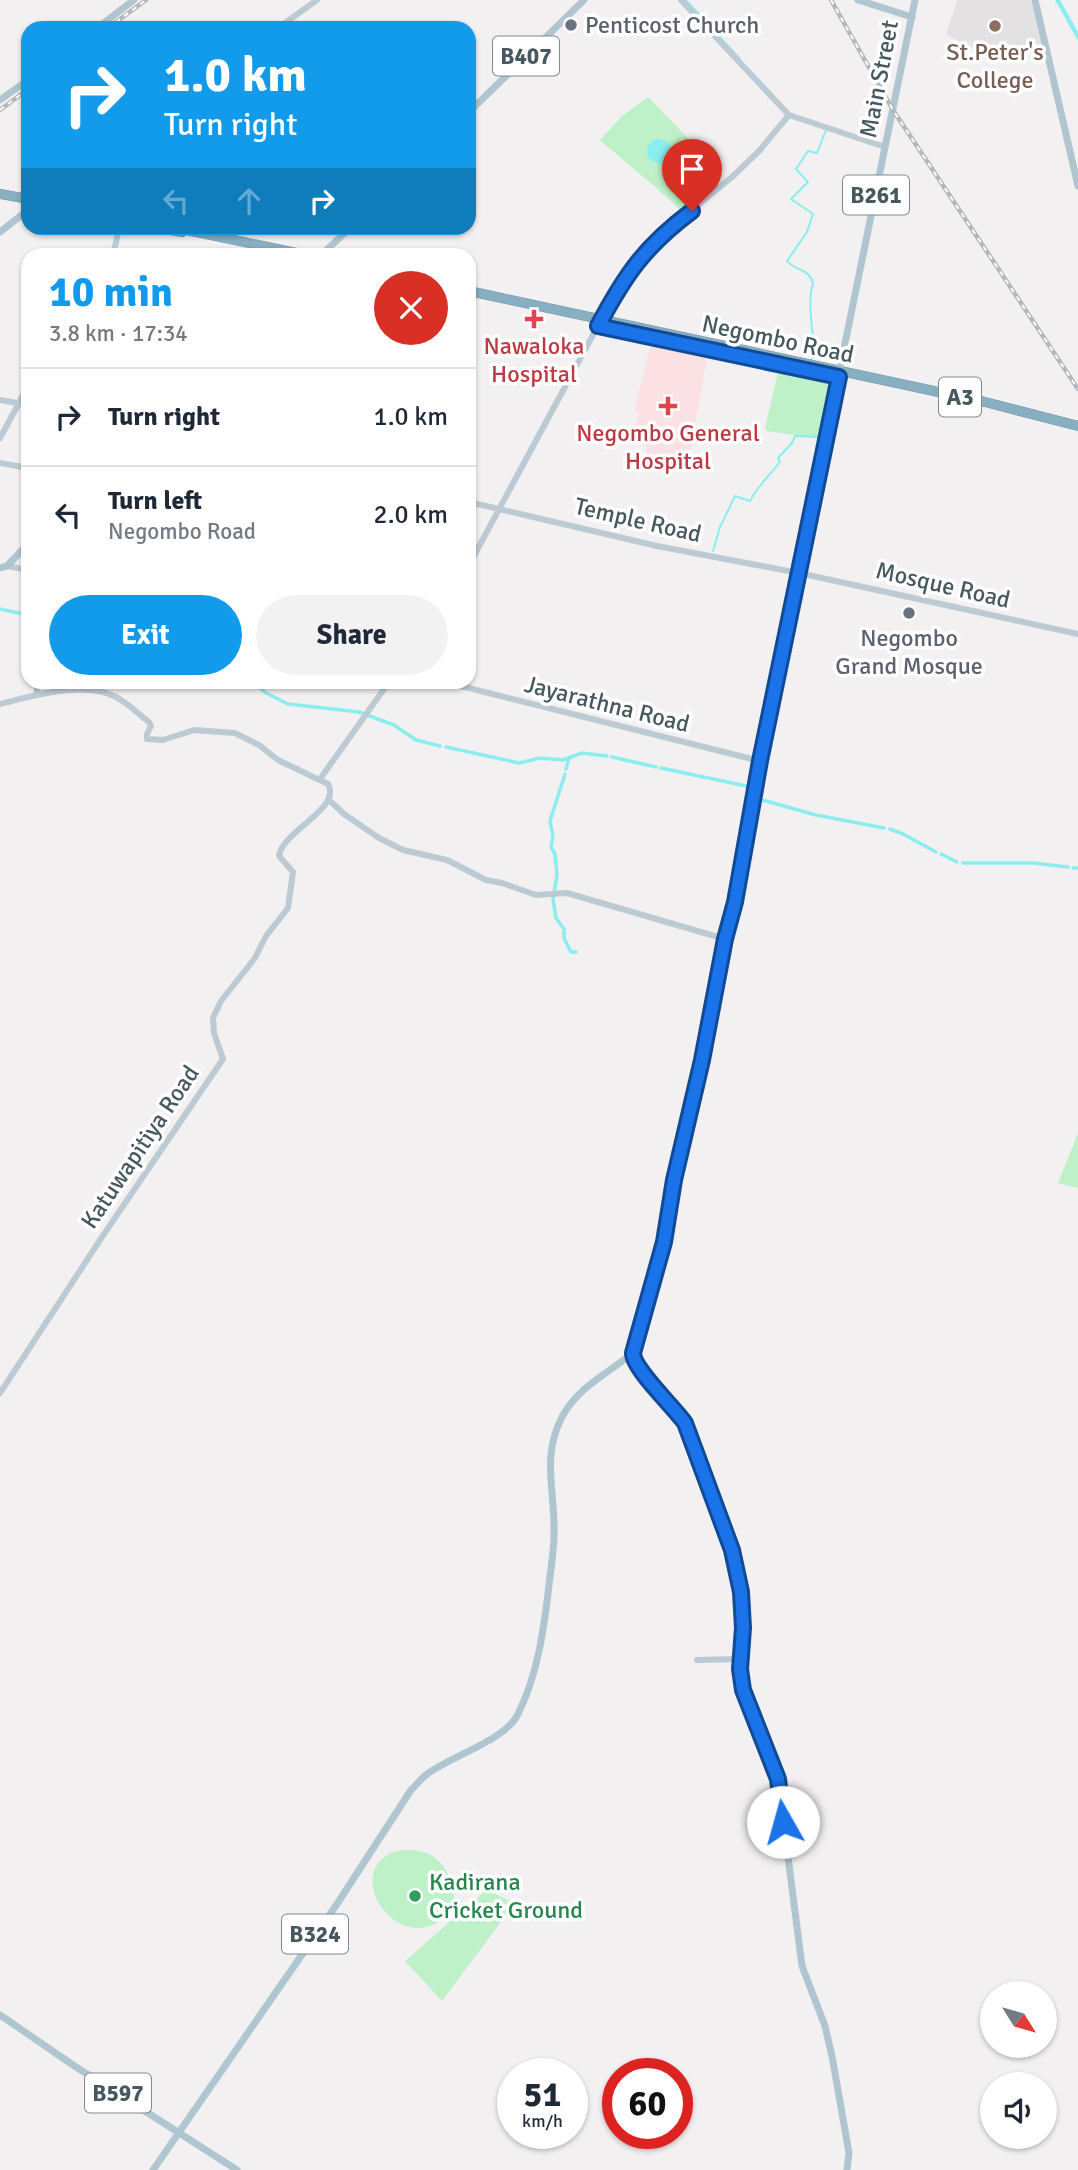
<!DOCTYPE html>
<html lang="en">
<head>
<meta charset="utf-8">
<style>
	:root { --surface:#fff; --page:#f2f2f3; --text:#1f2937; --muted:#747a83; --line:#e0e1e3; --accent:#139beb }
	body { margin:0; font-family:Signika,sans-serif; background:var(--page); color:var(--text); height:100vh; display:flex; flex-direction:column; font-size:26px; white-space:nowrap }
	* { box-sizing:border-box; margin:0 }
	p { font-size:23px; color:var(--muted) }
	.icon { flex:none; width:38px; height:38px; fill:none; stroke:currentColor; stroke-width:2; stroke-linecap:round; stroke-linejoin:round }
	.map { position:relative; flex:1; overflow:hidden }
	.drawer { position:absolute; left:21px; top:248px; width:455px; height:441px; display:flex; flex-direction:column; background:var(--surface); border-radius:21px; box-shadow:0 2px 5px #0004 }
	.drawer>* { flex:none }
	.hud { position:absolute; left:21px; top:21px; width:455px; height:214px; border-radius:21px; box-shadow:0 2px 5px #0004; background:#139beb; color:#fff; overflow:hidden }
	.needle { width:46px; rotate:127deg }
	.buttons { position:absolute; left:980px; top:1981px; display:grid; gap:14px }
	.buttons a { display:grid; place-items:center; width:77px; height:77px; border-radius:50%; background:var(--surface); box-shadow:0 2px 5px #0004; font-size:35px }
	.speed { position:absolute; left:497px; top:2058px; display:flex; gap:14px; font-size:35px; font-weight:700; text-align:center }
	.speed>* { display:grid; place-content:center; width:91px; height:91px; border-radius:50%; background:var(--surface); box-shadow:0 2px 5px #0004; line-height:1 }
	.speed small { font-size:18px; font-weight:400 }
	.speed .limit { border:10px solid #d22; background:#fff; color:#111 }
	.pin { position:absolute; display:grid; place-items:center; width:60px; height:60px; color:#fff; margin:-72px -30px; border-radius:50% 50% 50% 0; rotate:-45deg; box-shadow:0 0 7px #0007 }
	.pin .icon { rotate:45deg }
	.me { position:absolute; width:77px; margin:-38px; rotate:353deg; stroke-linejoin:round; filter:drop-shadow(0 0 5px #0008) }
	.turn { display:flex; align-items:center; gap:24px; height:147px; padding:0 28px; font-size:32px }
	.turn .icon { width:91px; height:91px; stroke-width:2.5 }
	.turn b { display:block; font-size:49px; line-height:60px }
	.lanes { display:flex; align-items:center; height:66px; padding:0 28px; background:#0003; justify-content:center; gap:35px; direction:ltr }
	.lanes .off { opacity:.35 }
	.round { display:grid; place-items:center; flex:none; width:74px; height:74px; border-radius:37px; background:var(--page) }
	.head { display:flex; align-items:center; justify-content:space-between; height:119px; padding:0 28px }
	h1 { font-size:42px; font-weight:700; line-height:52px; color:var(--accent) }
	.cta { display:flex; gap:14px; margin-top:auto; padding:14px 28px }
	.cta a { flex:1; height:80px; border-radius:42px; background:var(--accent); color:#fff; font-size:28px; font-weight:700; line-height:80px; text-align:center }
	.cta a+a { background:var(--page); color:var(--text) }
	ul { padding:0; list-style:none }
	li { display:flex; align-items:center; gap:21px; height:98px; padding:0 28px; border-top:2px solid var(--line) }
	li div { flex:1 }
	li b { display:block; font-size:26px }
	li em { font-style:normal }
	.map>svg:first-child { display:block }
	.education { fill:#e4e1e3 }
	.medical { fill:#fce1e4 }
	.green { fill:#bef1c8 }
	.water { fill:#8aeeef }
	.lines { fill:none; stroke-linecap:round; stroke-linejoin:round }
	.stream { stroke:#8aeeef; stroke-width:2 }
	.canal { stroke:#8aeeef; stroke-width:3.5 }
	.highway-casing { stroke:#7299ac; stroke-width:10 }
	.secondary { stroke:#bccbd3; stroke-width:6 }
	.primary { stroke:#afc6d0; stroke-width:7 }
	.highway { stroke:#87aec1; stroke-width:9 }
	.rail-casing { stroke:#b2b7bb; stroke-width:4.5 }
	.rail { stroke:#fff; stroke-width:2; stroke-dasharray:5; stroke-linecap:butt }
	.route-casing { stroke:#114b97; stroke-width:18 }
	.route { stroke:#1a73e8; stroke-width:12 }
	.worship-dot { fill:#6b7280; stroke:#fff; stroke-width:2.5 }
	.education-dot { fill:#8d6e63; stroke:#fff; stroke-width:2.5 }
	.health-dot { fill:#e0444e; stroke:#fff; stroke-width:2.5 }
	.leisure-dot { fill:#2e9e5b; stroke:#fff; stroke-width:2.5 }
	.labels { text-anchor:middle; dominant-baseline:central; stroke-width:7; stroke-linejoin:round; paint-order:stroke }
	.shield { fill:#fff; stroke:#7f8a8f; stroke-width:2 }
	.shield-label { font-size:23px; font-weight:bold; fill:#48585f }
	.worship-label { font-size:24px; fill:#5b616d; stroke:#fff; text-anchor:start }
	.education-label { font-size:24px; fill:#785e54; stroke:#fff }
	.street-label { font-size:24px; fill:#48585f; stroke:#fff }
	.health-label { font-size:24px; fill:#be3a42; stroke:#fff }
	.leisure-label { font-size:24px; fill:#27864d; stroke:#fff; text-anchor:start }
</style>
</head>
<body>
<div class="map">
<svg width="1078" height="2170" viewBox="0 0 1078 2170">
	<rect width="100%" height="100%" fill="#f3f0f1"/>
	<polygon class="education" points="957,0 1035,0 1046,49 1007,54 974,48 946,35"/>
	<polygon class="medical" points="653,337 727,353 726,361 707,358 691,448 684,466 675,471 664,471 648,466 645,462 647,449 636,425 639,412 634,410"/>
	<g class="green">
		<path d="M648 97 718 169 698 187 701 193 699 200 683 213C658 187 628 165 600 140L622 116Z"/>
		<polygon points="780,364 839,377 826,440 767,431 765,428"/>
		<polygon points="1078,1133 1078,1188 1058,1183"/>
		<path d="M403 1850C414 1850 424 1850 434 1857 452 1870 463 1902 443 1918 401 1954 346 1882 387 1855 391 1852 398 1851 403 1850Z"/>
		<polygon points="486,1890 515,1903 442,2001 405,1961"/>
	</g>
	<g class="water">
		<polygon points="1055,0 1060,0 1078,32 1078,41"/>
		<circle cx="659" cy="151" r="12"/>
	</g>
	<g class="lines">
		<g class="stream">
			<polyline points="686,0 740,59"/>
			<path d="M811 362C818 339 805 311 813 283 809 268 795 271 787 261L807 232 813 214 791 199 808 182 796 169 808 151 817 153 826 130"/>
			<polyline points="809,372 835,378"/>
			<path d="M713 551 720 527 735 496 750 501C756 488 770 475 780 462L778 458 792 443 795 436 823 437"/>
		</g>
		<g class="canal">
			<polyline points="0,609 28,615"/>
			<polyline points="252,682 266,693 288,704 359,712 394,725 416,740 440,746"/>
			<polyline points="446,747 519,763 540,758 563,760 582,753 607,756"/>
			<polyline points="612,757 656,767"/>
			<polyline points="661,768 751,787 753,789"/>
			<polyline points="566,769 569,758"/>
			<polyline points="565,774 550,821 553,836 551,847 555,854 557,875 553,899 556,918 564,929 564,938 571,952 576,952"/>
			<polyline points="757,796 759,799 816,815 884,828"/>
			<polyline points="890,829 903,834 936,852"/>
			<polyline points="941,854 957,862"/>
			<polyline points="963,863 1033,863 1068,867"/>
			<polyline points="1073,868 1078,868"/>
		</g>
		<g class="highway-casing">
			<g id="highway">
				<polyline points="0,194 28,199"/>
				<polyline points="161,228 182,232"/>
				<polyline points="177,228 311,256"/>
				<polyline points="469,291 985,402 1078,426"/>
			</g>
		</g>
		<g class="secondary">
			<polyline points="681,0 789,115 885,147"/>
			<polyline points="278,28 317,0"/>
			<polyline points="113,256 119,228"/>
			<polyline points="0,400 28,405"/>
			<polyline points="0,438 28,386"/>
			<polyline points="0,463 28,468"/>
			<polyline points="469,502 657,546 799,573 1078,634"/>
			<polyline points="469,565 601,320 644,252 664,233 732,177 759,151 789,115"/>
			<polyline points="7,566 28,570"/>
			<polyline points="445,682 760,761"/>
			<polyline points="36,695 38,682"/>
			<path d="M0 704C33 696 82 681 114 696 127 702 138 714 149 722L151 726 147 734V739L163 740 194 730 235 733 259 745 278 760 328 784C342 809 282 831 279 856L293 872 288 908 266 936 255 958 221 1001 213 1018 214 1033 223 1059 102 1237 0 1393"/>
			<polyline points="320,779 389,682"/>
			<polyline points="329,800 344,814 379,838 403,850 447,860 486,880 502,883 536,895 567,893 725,939"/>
			<polyline points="697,1660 741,1659"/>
		</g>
		<g class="primary">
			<polyline points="858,0 912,17"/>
			<polyline points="1035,0 1078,186"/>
			<polyline points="97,28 134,0"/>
			<polyline points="0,100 28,80"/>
			<polyline points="469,112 584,0"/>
			<polyline points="0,232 28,210"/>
			<polyline points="320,256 350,228"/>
			<polyline points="0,568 7,566 28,544"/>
			<polyline points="0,2015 73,2065 237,2170"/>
			<path d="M153 2170 337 1904 411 1790C416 1785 421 1779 426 1775 450 1756 505 1741 518 1714 538 1674 544 1628 549 1585 551 1566 555 1546 554 1527 554 1486 542 1456 562 1417 578 1387 608 1373 633 1353"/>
			<path d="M847 2170 849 2153 832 2056 825 2026 802 1966 778 1779 743 1690 740 1669 743 1628 739 1579 732 1550 685 1423C674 1407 633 1369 633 1353L664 1242 674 1180 735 902 760 761 915 0"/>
		</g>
		<use href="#highway" class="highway"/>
		<g class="rail-casing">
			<g id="rail">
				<polyline points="831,0 893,110 1078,389"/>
				<polyline points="108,28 146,0"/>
				<polyline points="0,110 28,89"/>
			</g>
		</g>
		<use href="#rail" class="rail"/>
	</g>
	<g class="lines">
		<g class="route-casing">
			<path id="route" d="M692 211C645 246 625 275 598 326L839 377 760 761 735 902 725 939 702 1060 674 1180 664 1242 633 1353C633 1369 674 1407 685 1423L732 1550 741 1592 743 1628 740 1669 743 1690 778 1779 783 1822"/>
		</g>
		<use href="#route" class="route"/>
	</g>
	<g class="worship-dot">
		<circle cx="571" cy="25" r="7"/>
		<circle cx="909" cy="613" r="7"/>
	</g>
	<circle class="education-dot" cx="995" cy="26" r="7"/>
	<g class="health-dot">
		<path d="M530.5 308.5h7v7h7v7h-7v7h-7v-7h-7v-7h7z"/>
		<path d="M664.5 395.5h7v7h7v7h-7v7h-7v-7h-7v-7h7z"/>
	</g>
	<circle class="leisure-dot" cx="415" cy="1896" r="7"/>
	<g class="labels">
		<g class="shield">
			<rect x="493" y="36.5" width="66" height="39" rx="5"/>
			<rect x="843" y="175.5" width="66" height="39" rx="5"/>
			<rect x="939" y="377.5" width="42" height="39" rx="5"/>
			<rect x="282" y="1914.5" width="66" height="39" rx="5"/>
			<rect x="85" y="2073.5" width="66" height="39" rx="5"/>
		</g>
		<g class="shield-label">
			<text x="526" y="56">B407</text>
			<text x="876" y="195">B261</text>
			<text x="960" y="397">A3</text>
			<text x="315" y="1934">B324</text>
			<text x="118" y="2093">B597</text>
		</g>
		<g class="worship-label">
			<text x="585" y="25">Penticost Church</text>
			<text x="909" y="638" text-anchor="middle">Negombo<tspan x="909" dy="28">Grand Mosque</tspan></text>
		</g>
		<g class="education-label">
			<text x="995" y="52">St.Peter's<tspan x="995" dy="28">College</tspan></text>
		</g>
		<g class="street-label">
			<text transform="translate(879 79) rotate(-79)">Main Street</text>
			<text transform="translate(778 339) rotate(12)">Negombo Road</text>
			<text transform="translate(638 520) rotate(13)">Temple Road</text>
			<text transform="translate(943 585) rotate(13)">Mosque Road</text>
			<text transform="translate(607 704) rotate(14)">Jayarathna Road</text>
			<text transform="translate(140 1147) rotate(-56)">Katuwapitiya Road</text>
		</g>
		<g class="health-label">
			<text x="534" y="346">Nawaloka<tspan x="534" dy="28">Hospital</tspan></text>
			<text x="668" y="433">Negombo General<tspan x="668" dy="28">Hospital</tspan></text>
		</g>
		<g class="leisure-label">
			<text x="429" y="1882">Kadirana<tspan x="429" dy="28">Cricket Ground</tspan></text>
		</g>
	</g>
</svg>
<div class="buttons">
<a><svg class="needle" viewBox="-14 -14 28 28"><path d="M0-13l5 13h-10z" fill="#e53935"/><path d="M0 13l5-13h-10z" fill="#747a83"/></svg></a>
<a><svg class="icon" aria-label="sound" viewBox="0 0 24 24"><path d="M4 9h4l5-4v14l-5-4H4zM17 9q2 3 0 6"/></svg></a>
</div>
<div class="speed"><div>51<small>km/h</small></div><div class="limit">60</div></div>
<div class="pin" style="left:692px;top:211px;background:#d93025"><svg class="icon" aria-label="arrive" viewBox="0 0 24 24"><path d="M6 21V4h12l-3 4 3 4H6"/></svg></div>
<svg class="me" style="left:783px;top:1822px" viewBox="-20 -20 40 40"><circle r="19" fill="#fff"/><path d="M0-13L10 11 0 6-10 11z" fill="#1a73e8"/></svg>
<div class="hud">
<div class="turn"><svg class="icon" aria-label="right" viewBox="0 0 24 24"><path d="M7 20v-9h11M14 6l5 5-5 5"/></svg><div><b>1.0 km</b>Turn right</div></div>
<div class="lanes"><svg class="icon off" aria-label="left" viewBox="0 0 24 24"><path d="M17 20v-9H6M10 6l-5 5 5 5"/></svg><svg class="icon off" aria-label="ahead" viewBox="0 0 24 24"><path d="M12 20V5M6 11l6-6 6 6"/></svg><svg class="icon" aria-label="right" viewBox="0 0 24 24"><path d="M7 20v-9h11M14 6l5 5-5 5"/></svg></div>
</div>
<section class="drawer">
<div class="head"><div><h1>10 min</h1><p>3.8 km · 17:34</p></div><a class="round" style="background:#d93025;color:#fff"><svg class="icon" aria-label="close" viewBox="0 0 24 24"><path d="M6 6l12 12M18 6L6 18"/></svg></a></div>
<ul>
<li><svg class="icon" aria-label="right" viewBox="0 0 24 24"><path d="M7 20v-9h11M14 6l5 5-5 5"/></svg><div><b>Turn right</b></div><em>1.0 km</em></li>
<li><svg class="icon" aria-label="left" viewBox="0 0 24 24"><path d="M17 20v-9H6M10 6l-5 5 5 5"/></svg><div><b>Turn left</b><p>Negombo Road</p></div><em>2.0 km</em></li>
</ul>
<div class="cta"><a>Exit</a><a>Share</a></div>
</section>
</div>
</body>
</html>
